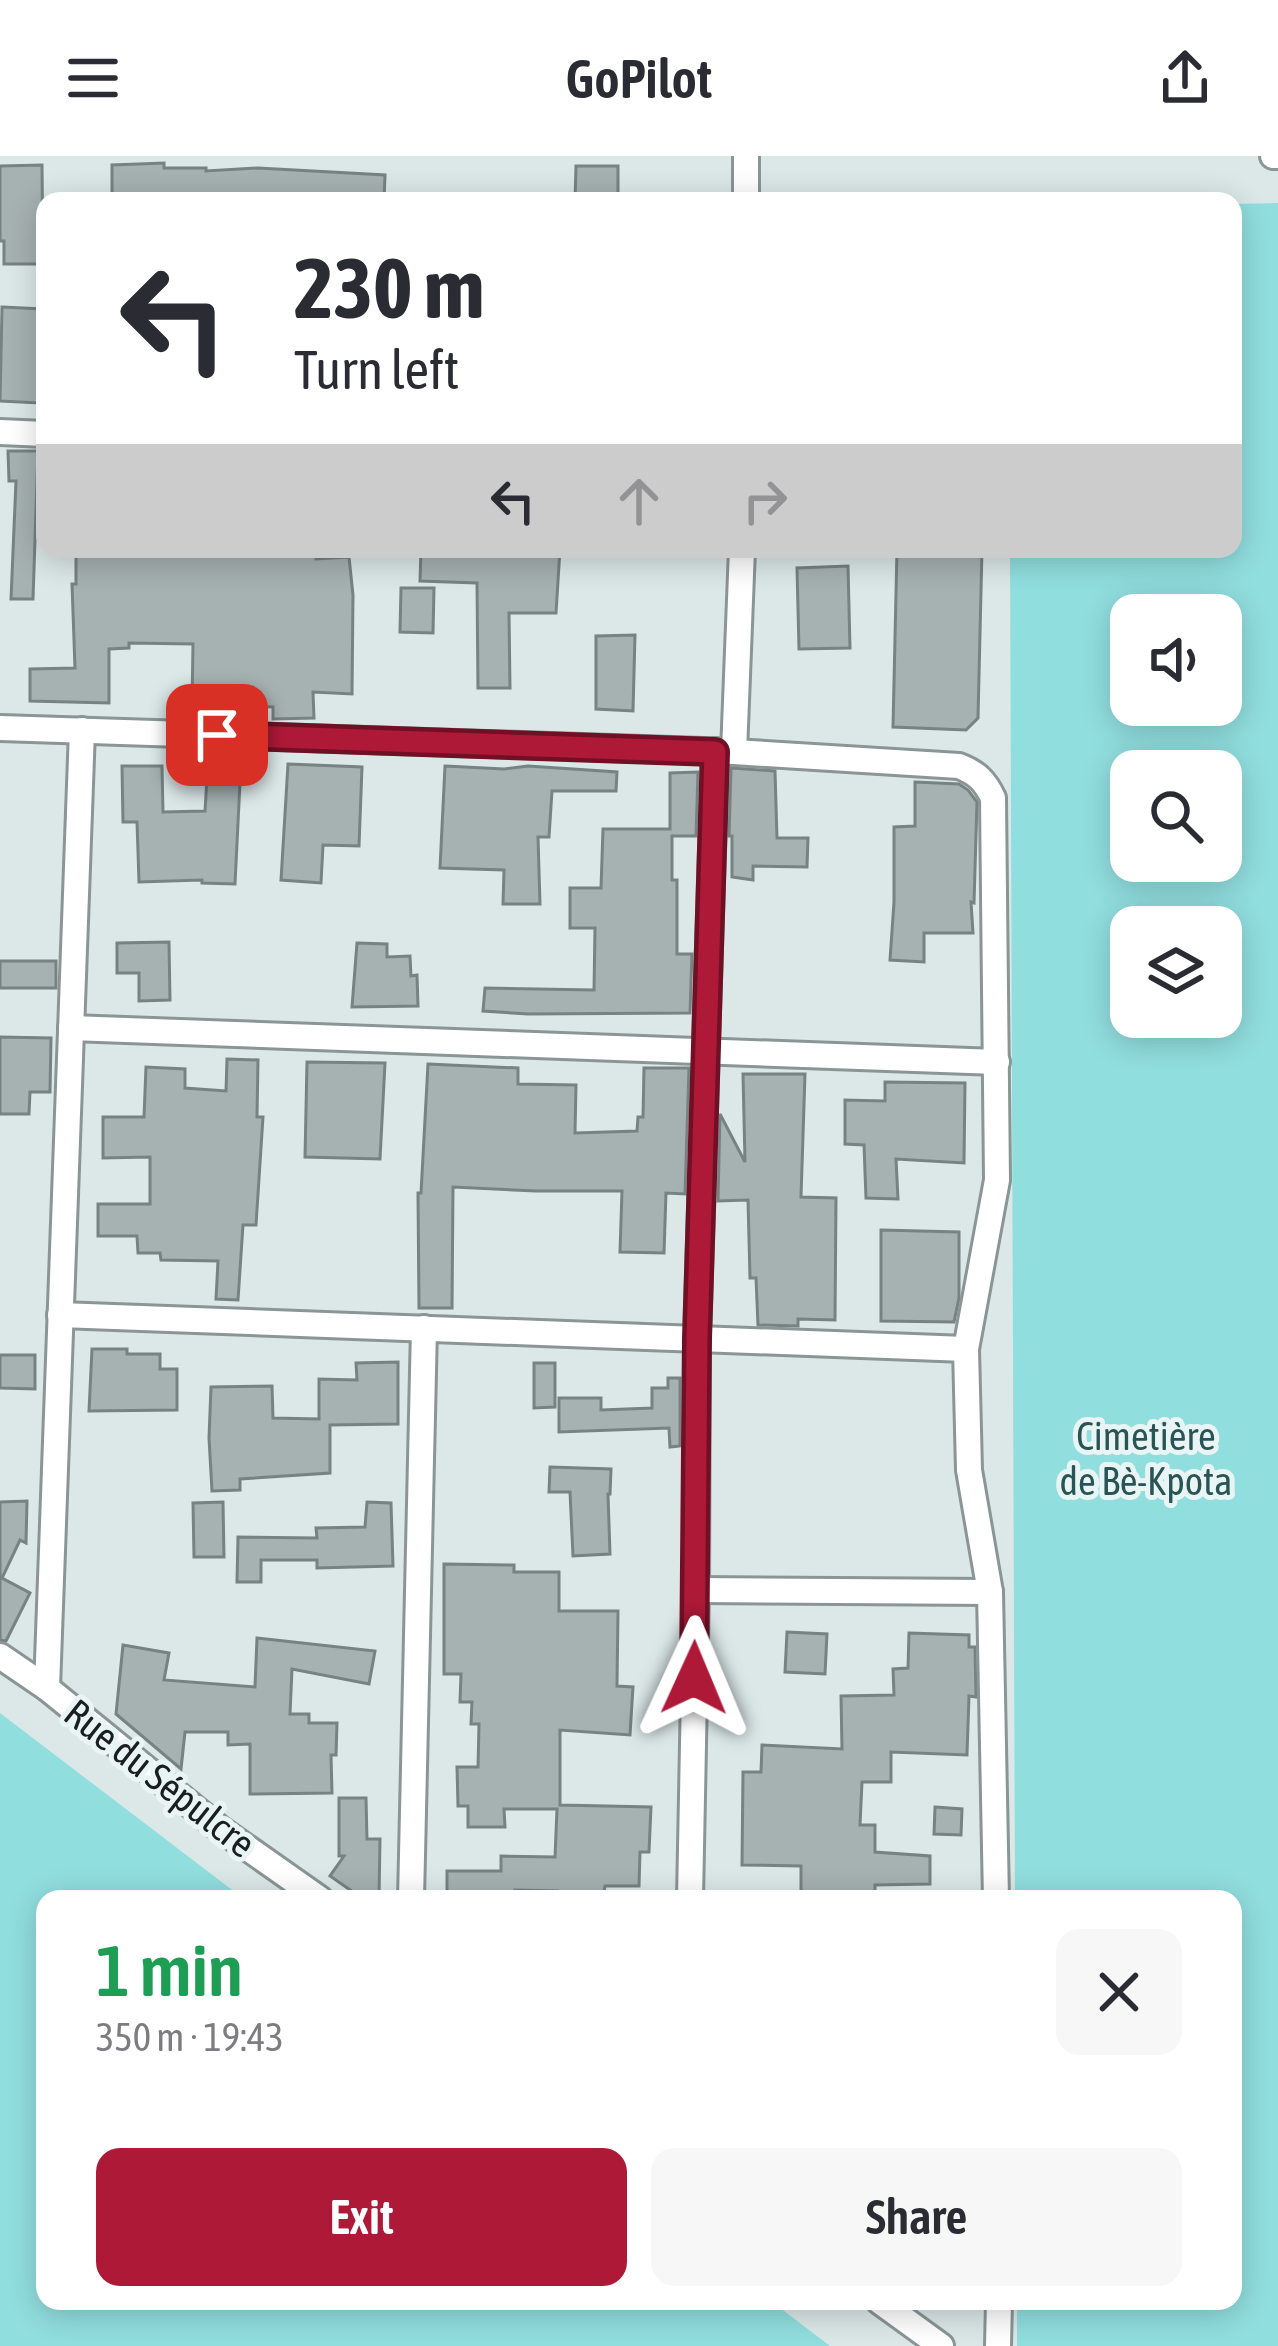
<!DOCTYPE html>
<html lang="en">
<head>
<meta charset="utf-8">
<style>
	:root { --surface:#fff; --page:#f7f7f7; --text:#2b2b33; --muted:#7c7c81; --accent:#ae1938 }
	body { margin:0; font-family:"Asap Condensed",sans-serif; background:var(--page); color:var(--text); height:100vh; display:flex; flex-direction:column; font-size:45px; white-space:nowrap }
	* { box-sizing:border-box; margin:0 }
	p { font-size:39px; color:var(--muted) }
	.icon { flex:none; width:66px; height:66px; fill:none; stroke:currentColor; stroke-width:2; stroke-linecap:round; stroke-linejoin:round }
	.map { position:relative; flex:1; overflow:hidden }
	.side { position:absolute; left:36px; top:1734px; width:1206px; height:420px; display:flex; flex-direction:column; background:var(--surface); border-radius:24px; box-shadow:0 6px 30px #0003 }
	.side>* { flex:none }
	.banner { position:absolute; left:36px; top:36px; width:1206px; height:366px; border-radius:24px; box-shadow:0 6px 30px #0003; background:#fff; color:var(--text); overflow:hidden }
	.tools { position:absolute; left:1110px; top:438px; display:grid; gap:24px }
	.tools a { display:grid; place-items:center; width:132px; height:132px; border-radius:24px; background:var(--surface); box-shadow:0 6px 30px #0003; font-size:60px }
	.pin { position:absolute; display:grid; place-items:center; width:102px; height:102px; color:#fff; margin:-51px; border-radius:24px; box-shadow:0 6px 18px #0006 }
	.me { position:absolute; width:132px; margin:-66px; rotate:1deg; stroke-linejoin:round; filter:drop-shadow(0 0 9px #0008) }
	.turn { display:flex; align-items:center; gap:42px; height:252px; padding:0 60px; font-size:54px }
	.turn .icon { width:156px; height:156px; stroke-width:2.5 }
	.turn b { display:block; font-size:84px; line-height:102px }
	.lanes { display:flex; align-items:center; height:114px; padding:0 60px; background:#0003; justify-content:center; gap:60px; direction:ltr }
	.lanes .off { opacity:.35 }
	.round { display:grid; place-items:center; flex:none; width:126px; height:126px; border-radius:24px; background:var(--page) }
	.overview { display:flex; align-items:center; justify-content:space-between; height:204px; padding:0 60px }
	h1 { font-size:72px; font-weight:600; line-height:90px; color:#1e9e55 }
	.primary-button { display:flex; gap:24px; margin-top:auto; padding:24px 60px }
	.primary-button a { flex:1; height:138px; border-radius:24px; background:var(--accent); color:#fff; font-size:48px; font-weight:600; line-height:138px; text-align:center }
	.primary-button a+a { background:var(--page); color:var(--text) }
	header { display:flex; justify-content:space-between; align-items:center; height:156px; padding:0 60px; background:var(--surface); font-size:54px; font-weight:600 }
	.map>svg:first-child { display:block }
	.green { fill:#91dedf; fill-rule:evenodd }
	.building { fill:#a6b1b1; stroke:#778282; stroke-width:3 }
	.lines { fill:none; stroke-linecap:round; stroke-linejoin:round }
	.street-casing { stroke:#8a9595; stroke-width:30 }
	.street { stroke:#fff; stroke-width:24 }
	.route-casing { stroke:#711024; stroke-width:30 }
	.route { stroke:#ae1938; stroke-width:21 }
	.labels { text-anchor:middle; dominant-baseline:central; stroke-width:10; stroke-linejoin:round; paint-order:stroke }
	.park-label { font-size:39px; fill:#295455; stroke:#e9f5f5 }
	.street-label { font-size:39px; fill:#1a1e1e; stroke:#e9f5f5 }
</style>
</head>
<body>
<header><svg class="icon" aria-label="menu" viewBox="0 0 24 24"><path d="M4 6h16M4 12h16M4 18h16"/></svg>GoPilot<svg class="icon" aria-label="share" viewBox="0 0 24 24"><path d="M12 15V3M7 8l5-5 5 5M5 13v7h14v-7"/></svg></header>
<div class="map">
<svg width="1278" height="2190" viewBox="0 0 1278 2190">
	<rect width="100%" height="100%" fill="#dce8e8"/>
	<g class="green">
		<path d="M1278 47V2190H1017V2145H1233V1743H1015L1010 393H1233V48ZM1131 459H1221V549H1131ZM1131 615H1221V705H1131ZM1131 771H1221V861H1131Z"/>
		<polygon points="0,1557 244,1743 45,1743 45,2145 771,2145 830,2190 0,2190"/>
	</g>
	<g class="building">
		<polygon points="164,7 164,12 206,12 206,15 258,12 385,19 384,45 112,45 112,9"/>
		<polygon points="42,9 43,108 4,108 4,85 0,85 0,10"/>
		<polygon points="576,10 618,10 618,45 575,45"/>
		<polygon points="2,151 43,153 41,179 45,179 45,210 40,210 39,247 0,245"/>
		<polygon points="8,295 38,295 33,443 11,443 16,325 9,325"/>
		<polygon points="76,393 232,393 232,400 279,400 279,393 316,393 316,403 349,401 353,439 352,538 313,536 314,562 273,563 273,551 192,548 193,488 129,487 129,492 109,493 109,547 30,545 30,513 75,512 72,428 76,428"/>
		<polygon points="421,393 560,393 556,457 509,457 510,532 478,532 477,427 420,425"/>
		<polygon points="897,393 982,393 978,562 966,574 893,571"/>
		<polygon points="848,410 850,492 799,493 797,412"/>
		<polygon points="401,432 434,432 433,477 400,476"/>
		<polygon points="635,479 633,555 596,553 596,480"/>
		<polygon points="208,605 241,606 235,728 202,727 202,724 139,726 137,666 123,666 122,610 162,610 163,656 205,655"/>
		<polygon points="288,608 362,611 359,690 323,689 321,727 281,724"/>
		<polygon points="445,610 504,613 528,610 617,616 616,635 552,635 549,681 538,681 540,748 503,748 504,714 440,712"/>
		<polygon points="731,612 775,615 777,682 808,682 807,711 753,710 753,724 732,721 732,680 729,680"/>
		<polygon points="698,616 696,680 672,680 672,724 677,724 677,798 692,798 690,857 528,858 483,855 485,832 594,834 595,772 570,772 570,732 601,732 603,673 670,673 670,617"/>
		<polygon points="915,626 959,628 968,634 977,646 974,747 971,746 973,777 924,777 924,806 890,804 894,746 894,671 915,670"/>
		<polygon points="169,786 170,844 139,845 139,817 117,817 117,787"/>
		<polygon points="357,787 387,788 387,801 410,800 411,820 417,819 418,850 352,851"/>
		<rect x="0" y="805" width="56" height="27"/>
		<polygon points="0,881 51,882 50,936 30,936 29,958 0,958"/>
		<polygon points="227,903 258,904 257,961 263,961 256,1069 243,1069 238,1144 216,1143 218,1105 161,1104 160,1097 138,1097 137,1080 98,1080 98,1048 150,1048 150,1001 103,1002 103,961 144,961 146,911 185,913 185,932 226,935"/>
		<polygon points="307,906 385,907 380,1003 305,1001"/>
		<polygon points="428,908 518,912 518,928 576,929 575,977 637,975 638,961 643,961 644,912 689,912 685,1038 666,1037 664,1097 620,1096 622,1035 536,1035 453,1031 452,1152 419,1152 418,1037 421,1037"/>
		<polygon points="743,918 805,918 801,1041 836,1042 835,1164 798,1163 798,1170 758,1169 756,1122 750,1122 748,1044 718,1045 720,958 745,1006"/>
		<polygon points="885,926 965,927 964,1007 896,1003 898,1043 866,1042 864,989 845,988 845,944 885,945"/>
		<polygon points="881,1074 959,1076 959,1142 954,1166 881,1165"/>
		<polygon points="92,1193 127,1193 127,1198 160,1198 160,1213 177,1213 177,1254 89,1255"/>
		<polygon points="0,1199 35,1199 35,1233 0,1232"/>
		<polygon points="398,1206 398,1268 330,1269 330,1317 240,1323 240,1334 212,1335 209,1282 211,1231 272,1230 273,1262 319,1263 319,1223 357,1224 356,1207"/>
		<polygon points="534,1207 555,1207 555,1251 534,1252"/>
		<polygon points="668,1222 680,1222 680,1290 670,1291 669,1272 559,1276 559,1242 601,1242 601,1254 652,1252 652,1232 668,1232"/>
		<polygon points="550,1311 611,1313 610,1338 608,1338 610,1398 573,1400 570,1336 549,1336"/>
		<polygon points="27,1345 26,1387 20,1384 2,1422 30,1437 6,1485 0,1484 0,1346"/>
		<polygon points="223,1346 224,1401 194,1401 193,1347"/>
		<polygon points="367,1346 391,1347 393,1410 317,1412 317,1404 261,1404 261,1426 237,1426 238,1381 317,1382 316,1372 365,1371"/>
		<polygon points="444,1408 514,1409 514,1416 559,1416 559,1455 618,1455 617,1530 633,1531 630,1579 560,1574 560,1649 651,1651 649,1696 640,1696 639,1730 605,1730 603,1743 557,1743 557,1735 515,1734 515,1743 447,1743 447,1715 501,1715 501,1700 555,1701 557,1653 504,1653 505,1671 468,1671 468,1650 458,1650 457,1611 478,1611 479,1568 471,1568 472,1546 460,1546 461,1518 444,1518"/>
		<polygon points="787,1476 827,1478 825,1518 785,1516"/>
		<polygon points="909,1477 969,1479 969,1491 975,1491 976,1541 969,1540 967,1599 891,1596 891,1626 862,1626 860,1669 875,1669 875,1696 930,1700 930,1728 875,1729 875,1743 801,1743 801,1710 742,1709 743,1616 761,1616 762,1589 842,1593 841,1540 894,1539 893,1513 908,1512"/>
		<polygon points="257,1482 375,1495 369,1528 292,1513 290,1558 309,1558 309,1567 337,1567 336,1599 331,1599 332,1637 250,1638 250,1588 228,1589 228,1576 185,1576 181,1613 116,1558 123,1489 169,1497 164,1524 255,1531"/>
		<polygon points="339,1642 366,1642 367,1683 380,1683 379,1743 363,1743 330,1720 344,1700 339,1700"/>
		<polygon points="935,1651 962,1653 961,1679 934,1678"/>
	</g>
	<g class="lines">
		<g class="street-casing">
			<g id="street">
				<polyline points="1273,0 1278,0"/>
				<polyline points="746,45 746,0"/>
				<polyline points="0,276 45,278"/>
				<path d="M0 572 734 596 959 610C977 617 985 625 993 642L997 1024 966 1193 969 1314 990 1436 996 1743"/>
				<polyline points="734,596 742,393"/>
				<polyline points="71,872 997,906"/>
				<polyline points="60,1159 966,1193"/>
				<polyline points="696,1434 990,1436"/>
				<polyline points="0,1500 47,1532 219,1672 320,1743"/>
				<polyline points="47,1532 82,574"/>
				<polyline points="411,1743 424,1172"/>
				<polyline points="690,1743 696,1434 697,1183 715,595"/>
				<polyline points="879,2145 941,2190"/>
				<polyline points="998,2190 999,2145"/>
			</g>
		</g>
		<use href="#street" class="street"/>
	</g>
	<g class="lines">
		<g class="route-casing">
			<polyline id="route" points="217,579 715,596 697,1183 694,1522"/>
		</g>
		<use href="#route" class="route"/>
	</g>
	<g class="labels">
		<g class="park-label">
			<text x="1146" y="1280">Cimetière<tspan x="1146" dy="45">de Bè-Kpota</tspan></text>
		</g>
		<g class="street-label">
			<text transform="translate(160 1622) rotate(38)">Rue du Sépulcre</text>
		</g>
	</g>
</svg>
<div class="tools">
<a><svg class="icon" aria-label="sound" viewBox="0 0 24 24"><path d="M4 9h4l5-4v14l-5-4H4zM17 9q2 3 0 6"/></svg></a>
<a><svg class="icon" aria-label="search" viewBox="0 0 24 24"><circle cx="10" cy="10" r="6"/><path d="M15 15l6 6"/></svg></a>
<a><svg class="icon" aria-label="layers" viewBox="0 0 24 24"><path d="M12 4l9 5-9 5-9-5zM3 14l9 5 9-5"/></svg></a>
</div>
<div class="pin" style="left:217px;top:579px;background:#d93025"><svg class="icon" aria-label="arrive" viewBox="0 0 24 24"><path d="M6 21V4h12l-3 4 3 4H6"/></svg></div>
<svg class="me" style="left:694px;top:1522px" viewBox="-20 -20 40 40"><path d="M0-17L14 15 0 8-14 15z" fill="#ae1938" stroke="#fff" stroke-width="4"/></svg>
<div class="banner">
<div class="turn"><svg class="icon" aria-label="left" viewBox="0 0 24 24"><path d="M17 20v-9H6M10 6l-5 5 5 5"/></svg><div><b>230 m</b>Turn left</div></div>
<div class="lanes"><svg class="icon" aria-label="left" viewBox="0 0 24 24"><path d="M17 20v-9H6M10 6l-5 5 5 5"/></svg><svg class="icon off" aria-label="ahead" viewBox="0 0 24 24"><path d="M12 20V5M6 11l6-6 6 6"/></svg><svg class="icon off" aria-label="right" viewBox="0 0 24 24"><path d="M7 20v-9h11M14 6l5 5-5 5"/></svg></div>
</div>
<section class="side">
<div class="overview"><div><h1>1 min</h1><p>350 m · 19:43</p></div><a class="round"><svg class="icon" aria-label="close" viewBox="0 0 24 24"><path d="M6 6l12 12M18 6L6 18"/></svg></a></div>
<div class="primary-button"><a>Exit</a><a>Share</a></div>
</section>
</div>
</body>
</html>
